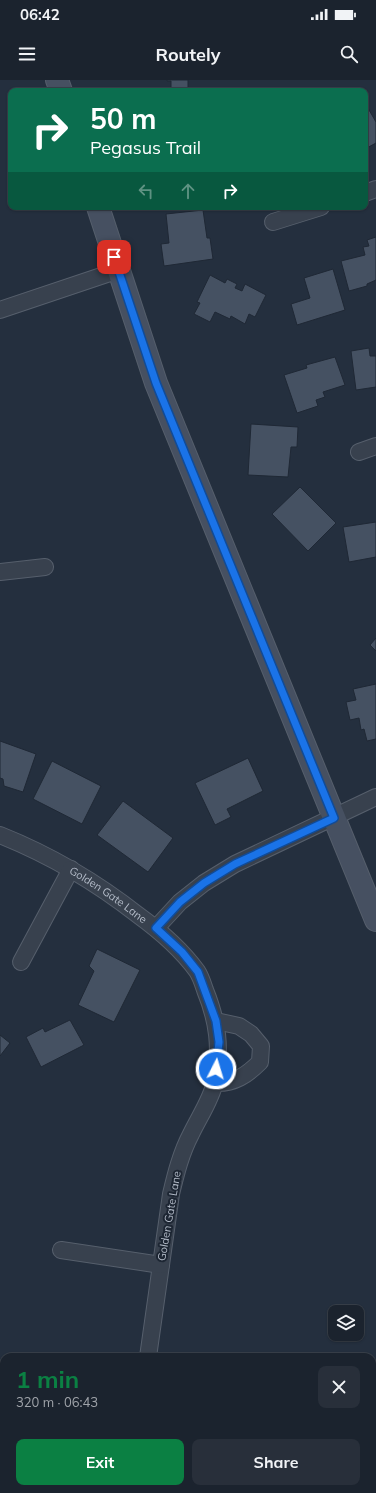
<!DOCTYPE html>
<html lang="en">
<head>
<meta charset="utf-8">
<style>
	:root { --surface:#1b232e; --page:#282f3a; --text:#f1f3f6; --muted:#a0a4aa; --line:#39404a; --accent:#0b8043 }
	body { margin:0; font-family:Mulish,sans-serif; background:var(--page); color:var(--text); height:100vh; display:flex; flex-direction:column; font-size:15px; white-space:nowrap }
	* { box-sizing:border-box; margin:0 }
	p { font-size:13px; color:var(--muted) }
	.icon { flex:none; width:22px; height:22px; fill:none; stroke:currentColor; stroke-width:2; stroke-linecap:round; stroke-linejoin:round }
	.map { position:relative; flex:1; overflow:hidden }
	.panel { position:absolute; left:0px; top:1273px; width:376px; height:140px; display:flex; flex-direction:column; background:var(--surface); border-radius:12px 12px 0 0; box-shadow:0 1px 3px #0004,0 0 0 1px var(--line) }
	.panel>* { flex:none }
	.guide { position:absolute; left:8px; top:8px; width:360px; height:122px; border-radius:8px; box-shadow:0 1px 3px #0004,0 0 0 1px var(--line); background:#0b6e4f; color:#fff; overflow:hidden }
	.fabs { position:absolute; left:328px; top:1225px; display:grid; gap:8px }
	.fabs a { display:grid; place-items:center; width:36px; height:36px; border-radius:8px; background:var(--surface); box-shadow:0 1px 3px #0004,0 0 0 1px var(--line); font-size:20px }
	.pin { position:absolute; display:grid; place-items:center; width:34px; height:34px; color:#fff; margin:-17px; border-radius:8px; box-shadow:0 2px 6px #0006 }
	.me { position:absolute; width:44px; margin:-22px; rotate:5deg; stroke-linejoin:round; filter:drop-shadow(0 0 3px #0008) }
	.turn { display:flex; align-items:center; gap:14px; height:84px; padding:0 16px; font-size:18px }
	.turn .icon { width:52px; height:52px; stroke-width:2.5 }
	.turn b { display:block; font-size:28px; line-height:34px }
	.lanes { display:flex; align-items:center; height:38px; padding:0 16px; background:#0003; justify-content:center; gap:20px; direction:ltr }
	.lanes .off { opacity:.35 }
	.round { display:grid; place-items:center; flex:none; width:42px; height:42px; border-radius:8px; background:var(--page) }
	.overview { display:flex; align-items:center; justify-content:space-between; height:68px; padding:0 16px }
	h1 { font-size:24px; font-weight:700; line-height:30px; color:var(--accent) }
	.primary-button { display:flex; gap:8px; margin-top:auto; padding:8px 16px }
	.primary-button a { flex:1; height:46px; border-radius:8px; background:var(--accent); color:#fff; font-size:16px; font-weight:700; line-height:46px; text-align:center }
	.primary-button a+a { background:var(--page); color:var(--text) }
	.status { display:flex; justify-content:space-between; align-items:center; height:28px; padding:0 20px; background:var(--surface); direction:ltr }
	.status svg { height:11px; fill:currentColor }
	header { display:flex; justify-content:space-between; align-items:center; height:52px; padding:0 16px; background:var(--surface); font-size:18px; font-weight:700 }
	.map>svg:first-child { display:block }
	.lines { fill:none; stroke-linecap:round; stroke-linejoin:round }
	.stream { stroke:#394c67; stroke-width:6 }
	.building { fill:#455162; stroke:#1f2835 }
	.minor-casing { stroke:#565f6c; stroke-width:18 }
	.secondary-casing { stroke:#565f6c; stroke-width:24 }
	.minor { stroke:#38414e; stroke-width:16 }
	.secondary { stroke:#465061; stroke-width:22 }
	.route-casing { stroke:#114b97; stroke-width:10 }
	.route { stroke:#1a73e8; stroke-width:7 }
	.labels { text-anchor:middle; dominant-baseline:central; stroke-width:4; stroke-linejoin:round; paint-order:stroke }
	.street-label { font-size:11px; fill:#b4bcc9; stroke:#1d2633 }
</style>
</head>
<body>
<div class="status"><b>06:42</b><svg viewBox="0 0 49 12"><path d="M0 12V9h3v3zM5 12V6h3v6zM10 12V3h3v9zM15 12V0h3v12zM26 1h20v11H26zM47 4h2v5h-2z"/></svg></div>
<header><svg class="icon" aria-label="menu" viewBox="0 0 24 24"><path d="M4 6h16M4 12h16M4 18h16"/></svg>Routely<svg class="icon" aria-label="search" viewBox="0 0 24 24"><circle cx="10" cy="10" r="6"/><path d="M15 15l6 6"/></svg></header>
<div class="map">
<svg width="376" height="1413" viewBox="0 0 376 1413">
	<rect width="100%" height="100%" fill="#242f3e"/>
	<g class="lines">
		<g class="stream">
			<polyline points="372,1316 376,1314"/>
			<polyline points="314,1413 315,1409"/>
		</g>
	</g>
	<g class="building">
		<polygon points="167,0 188,0 188,8 171,8 171,1 167,1"/>
		<polygon points="365,23 376,42 376,63 365,69"/>
		<polygon points="203,130 207,158 210,158 213,179 164,186 161,164 169,163 166,134"/>
		<polygon points="376,157 376,200 367,204 367,206 349,211 341,181 365,175 363,167 369,166 367,160"/>
		<polygon points="333,189 345,230 297,245 291,224 310,218 304,198"/>
		<polygon points="210,195 225,203 227,199 237,204 235,208 242,211 245,204 266,215 255,237 249,234 245,244 231,236 230,239 215,232 210,242 194,234 200,223 197,222"/>
		<polygon points="369,268 370,276 376,276 376,307 356,310 351,271"/>
		<polygon points="335,277 345,305 323,312 325,317 316,320 318,326 297,333 284,295 307,288 306,285"/>
		<polygon points="251,344 298,347 297,367 291,367 288,397 248,395"/>
		<polygon points="300,407 336,443 308,471 272,434"/>
		<polygon points="376,442 376,477 349,482 343,447"/>
		<polygon points="376,558 376,571 370,565"/>
		<polygon points="376,604 376,659 367,661 364,649 361,650 359,638 350,640 346,622 356,620 353,609"/>
		<polygon points="0,661 36,674 23,712 4,706 3,699 0,698"/>
		<polygon points="248,678 263,711 227,729 231,737 215,745 195,703"/>
		<polygon points="52,681 101,706 82,744 33,719"/>
		<polygon points="123,721 173,758 148,792 97,755"/>
		<polygon points="97,869 140,890 114,942 78,925 94,891 89,886"/>
		<polygon points="70,940 84,965 41,987 26,957 43,948 45,952"/>
		<polygon points="0,955 10,963 0,976"/>
	</g>
	<g class="lines">
		<g class="minor-casing">
			<g id="minor">
				<polyline points="365,113 376,109"/>
				<polyline points="273,142 321,127"/>
				<polyline points="0,230 119,190"/>
				<polyline points="359,372 376,366"/>
				<polyline points="0,492 45,487"/>
				<path id="s1" d="M0 755C50 775 96 802 138 835 160 851 181 869 197 891 201 897 203 904 205 910 218 942 221 968 215 1002 211 1020 199 1037 191 1054 181 1073 176 1093 171 1114L148 1277"/>
				<polyline points="156,848 180,822 204,803 235,784 376,717"/>
				<polyline points="21,882 71,789"/>
				<path d="M215 1003C234 1004 247 995 260 982L261 966 251 954 239 946 216 941"/>
				<polyline points="61,1170 161,1185"/>
				<polyline points="127,1413 128,1409"/>
			</g>
		</g>
		<g class="secondary-casing">
			<g id="secondary">
				<polyline points="57,0 61,11"/>
				<polyline points="98,127 156,303 376,840"/>
			</g>
		</g>
		<use href="#minor" class="minor"/>
		<use href="#secondary" class="secondary"/>
	</g>
	<g class="lines">
		<g class="route-casing">
			<polyline id="route" points="114,177 156,303 334,738 235,784 204,803 180,822 156,848 182,872 198,892 216,941 219,962 216,989"/>
		</g>
		<use href="#route" class="route"/>
	</g>
	<g class="labels">
		<g class="street-label">
			<text stroke="none"><textPath href="#s1" startOffset="124">Golden Gate Lane</textPath></text>
			<text transform="translate(169 1136) rotate(-80)">Golden Gate Lane</text>
		</g>
	</g>
</svg>
<div class="fabs">
<a><svg class="icon" aria-label="layers" viewBox="0 0 24 24"><path d="M12 4l9 5-9 5-9-5zM3 14l9 5 9-5"/></svg></a>
</div>
<div class="pin" style="left:114px;top:177px;background:#d93025"><svg class="icon" aria-label="arrive" viewBox="0 0 24 24"><path d="M6 21V4h12l-3 4 3 4H6"/></svg></div>
<svg class="me" style="left:216px;top:989px" viewBox="-20 -20 40 40"><circle r="17" fill="#1a73e8" stroke="#fff" stroke-width="3"/><path d="M0-11L8 9 0 5-8 9z" fill="#fff"/></svg>
<div class="guide">
<div class="turn"><svg class="icon" aria-label="right" viewBox="0 0 24 24"><path d="M7 20v-9h11M14 6l5 5-5 5"/></svg><div><b>50 m</b>Pegasus Trail</div></div>
<div class="lanes"><svg class="icon off" aria-label="left" viewBox="0 0 24 24"><path d="M17 20v-9H6M10 6l-5 5 5 5"/></svg><svg class="icon off" aria-label="ahead" viewBox="0 0 24 24"><path d="M12 20V5M6 11l6-6 6 6"/></svg><svg class="icon" aria-label="right" viewBox="0 0 24 24"><path d="M7 20v-9h11M14 6l5 5-5 5"/></svg></div>
</div>
<section class="panel">
<div class="overview"><div><h1>1 min</h1><p>320 m · 06:43</p></div><a class="round"><svg class="icon" aria-label="close" viewBox="0 0 24 24"><path d="M6 6l12 12M18 6L6 18"/></svg></a></div>
<div class="primary-button"><a>Exit</a><a>Share</a></div>
</section>
</div>
</body>
</html>
